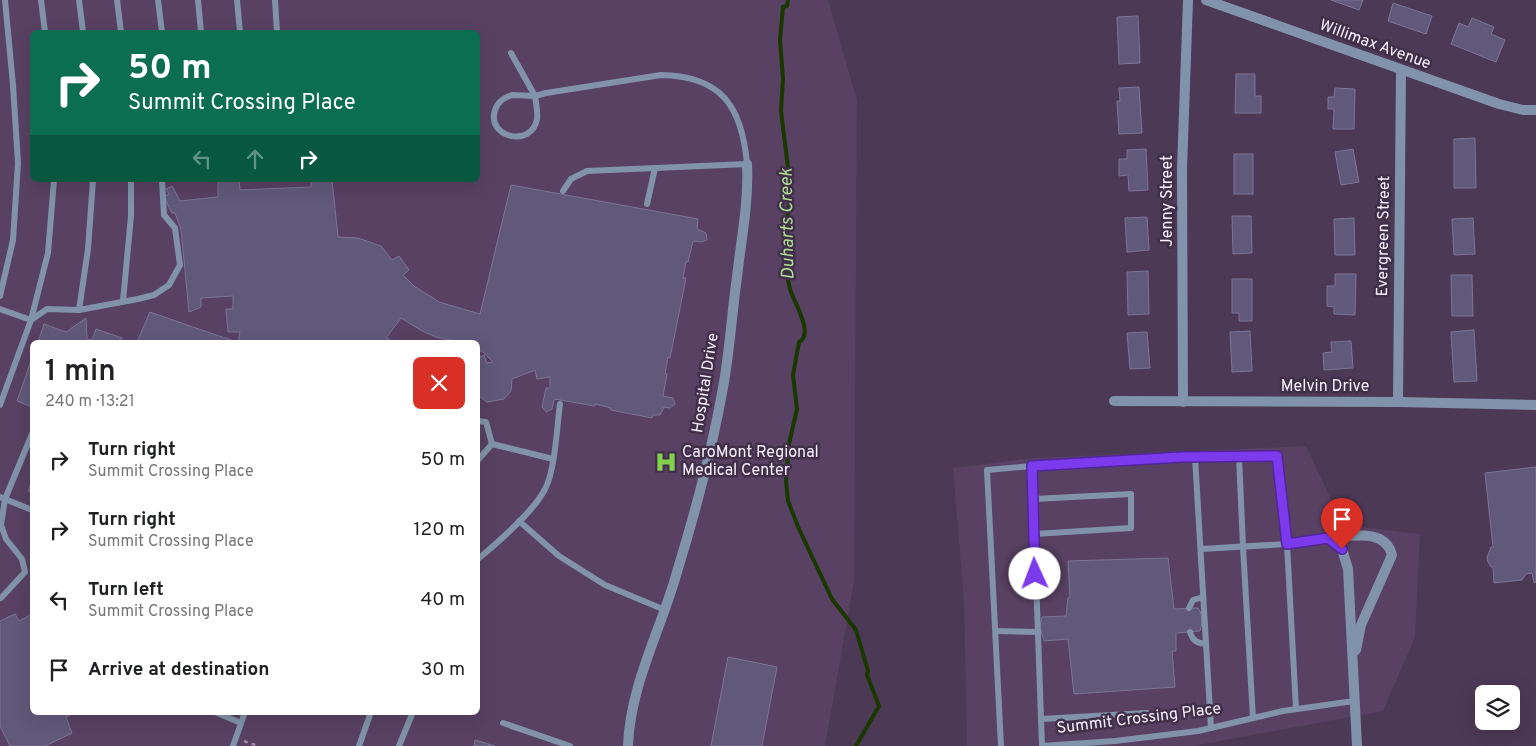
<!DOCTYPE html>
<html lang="en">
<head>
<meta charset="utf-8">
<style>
	:root { --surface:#fff; --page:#f6f6f6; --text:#202124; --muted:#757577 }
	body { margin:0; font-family:Overpass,sans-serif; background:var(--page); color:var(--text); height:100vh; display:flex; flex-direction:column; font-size:19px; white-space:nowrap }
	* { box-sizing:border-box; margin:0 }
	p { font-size:16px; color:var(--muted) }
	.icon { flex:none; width:28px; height:28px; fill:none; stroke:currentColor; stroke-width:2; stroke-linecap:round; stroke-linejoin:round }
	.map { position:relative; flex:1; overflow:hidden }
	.sheet { position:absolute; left:30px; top:340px; width:450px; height:375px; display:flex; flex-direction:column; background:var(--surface); border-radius:8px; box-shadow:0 5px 20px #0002 }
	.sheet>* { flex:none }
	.guide { position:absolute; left:30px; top:30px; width:450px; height:152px; border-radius:8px; box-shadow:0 5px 20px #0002; background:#0b6e4f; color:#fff; overflow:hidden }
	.fabs { position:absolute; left:1475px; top:685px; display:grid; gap:10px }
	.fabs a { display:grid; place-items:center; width:45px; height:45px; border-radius:8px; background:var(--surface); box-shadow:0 5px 20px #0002; font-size:25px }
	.pin { position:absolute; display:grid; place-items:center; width:42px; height:42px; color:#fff; margin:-51px -21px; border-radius:50% 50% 50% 0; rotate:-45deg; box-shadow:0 0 5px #0007 }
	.pin .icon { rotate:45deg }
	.me { position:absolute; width:55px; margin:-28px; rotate:358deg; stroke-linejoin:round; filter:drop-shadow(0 0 4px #0008) }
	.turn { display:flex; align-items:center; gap:18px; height:105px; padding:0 15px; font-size:22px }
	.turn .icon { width:65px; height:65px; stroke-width:2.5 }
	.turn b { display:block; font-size:35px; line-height:42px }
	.lanes { display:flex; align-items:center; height:48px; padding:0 15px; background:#0003; justify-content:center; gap:25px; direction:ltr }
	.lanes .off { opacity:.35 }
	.round { display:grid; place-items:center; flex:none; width:52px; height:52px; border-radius:8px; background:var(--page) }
	.headline { display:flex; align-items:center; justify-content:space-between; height:85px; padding:0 15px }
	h1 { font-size:30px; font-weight:600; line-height:38px }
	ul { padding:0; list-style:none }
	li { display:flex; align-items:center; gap:15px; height:70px; padding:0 15px }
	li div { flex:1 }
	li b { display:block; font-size:19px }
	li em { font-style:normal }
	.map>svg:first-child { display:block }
	.built { fill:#584163; fill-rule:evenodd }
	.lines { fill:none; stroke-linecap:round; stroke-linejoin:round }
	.stream { stroke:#193800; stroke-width:4 }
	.building { fill:#61597a; stroke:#7c7597 }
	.path { stroke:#9a8ba1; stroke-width:2.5; stroke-dasharray:4 4; stroke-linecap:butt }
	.lane { stroke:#8193aa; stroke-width:6 }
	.street { stroke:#8193aa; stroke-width:10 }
	.route-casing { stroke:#51269a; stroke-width:12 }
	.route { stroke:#7c3aed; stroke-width:9 }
	.labels { text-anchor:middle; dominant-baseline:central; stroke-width:5; stroke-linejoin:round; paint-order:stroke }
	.street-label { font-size:16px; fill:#faf1ff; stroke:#412f4a }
	.poi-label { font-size:16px; fill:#faf1ff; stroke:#412f4a; text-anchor:start }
	.water-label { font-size:18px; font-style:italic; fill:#ade091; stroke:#412f4a }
</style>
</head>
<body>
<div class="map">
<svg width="1536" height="746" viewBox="0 0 1536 746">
	<rect width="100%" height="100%" fill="#4c3955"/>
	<g class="built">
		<path d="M0 0H828L857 100 854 581 825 746H0ZM32 32H478V180H32ZM32 342H478V712H32Z"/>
		<polygon points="1306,446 1343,525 1420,534 1415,637 1383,711 1193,746 967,746 964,603 953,468 1032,458"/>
	</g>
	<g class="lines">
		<path class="stream" d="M788 0 787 6 783 7 780 40 783 79 781 111 789 176C785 185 789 194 789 203 786 231 783 261 790 289 793 301 815 334 799 342L793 375 797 409 789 444 786 481 788 501 799 529 832 599 856 630 868 671 867 675 879 706 856 746"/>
	</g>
	<g class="building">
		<polygon points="1331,0 1363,0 1359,10"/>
		<polygon points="1393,3 1432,16 1426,34 1388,21"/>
		<polygon points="1138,16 1140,63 1119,64 1117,17"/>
		<polygon points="1472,18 1494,27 1491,34 1505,40 1496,62 1451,44 1459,23 1468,27"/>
		<polygon points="1236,74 1255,74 1255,96 1261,96 1261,113 1235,113"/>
		<polygon points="1139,87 1142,133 1119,134 1117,101 1120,101 1119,88"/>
		<polygon points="1335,88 1355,89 1354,129 1333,129 1334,109 1328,109 1328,97 1334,97"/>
		<polygon points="1475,138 1476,188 1454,188 1454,139"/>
		<polygon points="1146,149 1148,190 1129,191 1128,175 1119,176 1119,159 1127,159 1127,150"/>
		<polygon points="1353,149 1359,182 1341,185 1335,152"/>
		<rect x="1234" y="154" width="19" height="40"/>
		<polygon points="218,180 239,180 240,190 311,187 311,180 332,180 338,237 358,238 381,246 392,260 399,256 409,270 403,275 414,286 439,302 480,314 511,185 698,219 697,229 706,233 707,240 702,242 693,241 688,262 686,262 683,278 686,278 670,358 668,357 665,374 667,374 663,396 673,398 675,404 670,408 664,407 660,415 653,415 652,418 611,410 611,408 595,404 595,406 554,399 552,409 546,412 542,407 546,388 550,388 550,377 537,379 535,370 512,379 511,391 504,399 487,402 478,395 478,358 484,355 487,363 493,362 484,353 478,349 478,342 460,342 436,337 424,332 401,318 386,338 395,342 238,342 240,332 228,332 226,309 233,309 233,296 201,298 201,307 189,312 181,229 175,213 172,213 164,197 169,194 166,189 172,186 180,201 218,197"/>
		<polygon points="1232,216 1251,216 1252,253 1233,254"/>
		<polygon points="1147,217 1149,250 1127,252 1125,218"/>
		<polygon points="1354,218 1355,255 1335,255 1334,219"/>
		<polygon points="1473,218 1475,254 1454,255 1452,219"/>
		<polygon points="1148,271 1149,314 1128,315 1127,272"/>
		<polygon points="1335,274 1356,274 1355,315 1334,314 1334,307 1327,306 1327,286 1335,286"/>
		<polygon points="1451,275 1472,275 1473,316 1452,316"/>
		<polygon points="1232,279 1252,279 1252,321 1239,321 1239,313 1232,313"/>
		<polygon points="150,312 190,326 237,342 137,342"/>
		<polygon points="86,318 87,339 92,340 96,329 122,338 121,342 38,342 44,324 66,332"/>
		<polygon points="1474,330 1477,381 1454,382 1451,332"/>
		<polygon points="1250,331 1252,371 1232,372 1230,332"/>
		<polygon points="1147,332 1150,368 1130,369 1127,333"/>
		<polygon points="1351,341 1353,368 1324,370 1323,353 1332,352 1331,342"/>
		<polygon points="32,358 32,407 17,401"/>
		<polygon points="1536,467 1536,582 1534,583 1532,573 1526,574 1522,580 1494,583 1493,567 1491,567 1488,562 1487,558 1491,547 1493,547 1485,473"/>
		<polygon points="32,481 32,492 28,491"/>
		<polygon points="1168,558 1174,609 1198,608 1201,613 1202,623 1200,631 1176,633 1176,651 1172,651 1175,687 1074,694 1068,639 1044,641 1040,628 1042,617 1066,616 1068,598 1070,597 1068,561"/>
		<polygon points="15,614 19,621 32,614 32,712 76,712 66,717 72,733 45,746 10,746 0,726 0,621"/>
		<polygon points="728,657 777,667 762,746 711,746"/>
		<polygon points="475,740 495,746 474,746"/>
	</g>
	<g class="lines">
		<polyline class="path" points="244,741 258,746"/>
		<g class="lane">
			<polyline points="41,0 45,32"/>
			<polyline points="79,0 83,32"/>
			<polyline points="117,0 121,32"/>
			<polyline points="158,0 162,32"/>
			<polyline points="198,0 201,32"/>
			<polyline points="237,0 240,32"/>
			<polyline points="275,0 277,32"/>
			<path d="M511 53 535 96 546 93 661 75C722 76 742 107 747 164L587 171 571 179 563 191"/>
			<path d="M512 95 535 96C536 103 538 112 537 119 532 148 486 138 495 110 498 101 504 98 512 95Z"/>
			<polyline points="647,204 655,168"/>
			<polyline points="0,296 13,240 18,163 13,85 5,0"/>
			<polyline points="123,301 131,216 131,180"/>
			<polyline points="0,309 31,320"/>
			<polyline points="79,310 88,249 93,180"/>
			<polyline points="31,320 47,309 79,310 138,299 154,295 169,285 180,265 175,228 164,215 162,180"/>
			<polyline points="0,405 31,320 48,253 54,180"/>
			<polyline points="478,421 486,422 492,444"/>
			<polyline points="492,444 553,459"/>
			<polyline points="1239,456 1243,547 1253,718"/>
			<polyline points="1195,457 1211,728"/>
			<polyline points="478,460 492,444"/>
			<polyline points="0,497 32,510"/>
			<polyline points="1034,499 1131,494 1131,528 1034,534"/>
			<polyline points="519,521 559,556 605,585 665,610"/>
			<polyline points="1328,538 1287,544 1277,456 1182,457 1032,466 1042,746 1115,741 1198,731 1283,711 1354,701"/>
			<polyline points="1201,549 1287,544 1296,709"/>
			<path d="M478 559C497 543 536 510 546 487 555 469 557 426 560 404"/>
			<polyline points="0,597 1,598 25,572 22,559 6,539 1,525 5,499 32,434"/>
			<polyline points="1189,608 1193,600 1203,597"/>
			<polyline points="996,631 1038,632"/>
			<path d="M1190 632C1193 641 1197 643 1206 644"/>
			<polyline points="215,712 241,723"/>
			<polyline points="1041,719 1147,713"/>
			<polyline points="503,723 570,746"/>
			<polyline points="233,746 245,712"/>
			<polyline points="359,746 371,712"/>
			<polyline points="399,746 413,712"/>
			<polyline points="1001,746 987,470 1032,466"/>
		</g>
		<g class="street">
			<polyline points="1206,0 1499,104 1523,110 1536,110"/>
			<polyline points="1114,401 1398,402 1536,405"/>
			<polyline points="1183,402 1182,169 1188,0"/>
			<polyline points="1398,402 1401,70"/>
			<polyline points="1328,538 1342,549 1348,569 1357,746"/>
			<path d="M1328 538C1349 537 1385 527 1392 555L1361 625 1356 650"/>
			<path d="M628 746C630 685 661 630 677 572 696 510 713 446 724 382 730 347 732 312 737 277 741 240 749 202 747 164"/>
		</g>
	</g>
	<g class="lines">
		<g class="route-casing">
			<polyline id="route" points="1035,574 1032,466 1182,457 1277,456 1287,544 1328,538 1342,549"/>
		</g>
		<use href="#route" class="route"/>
	</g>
	<defs>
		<g id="hospital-bare" transform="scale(1.725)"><path d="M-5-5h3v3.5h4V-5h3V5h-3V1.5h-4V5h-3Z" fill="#83d04f" stroke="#412f4a" stroke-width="2.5" paint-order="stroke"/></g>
	</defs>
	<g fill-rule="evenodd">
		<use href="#hospital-bare" x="666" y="462"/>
	</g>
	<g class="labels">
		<g class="street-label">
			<text transform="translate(1375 45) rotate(20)">Willimax Avenue</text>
			<text transform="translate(1168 201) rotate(-90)">Jenny Street</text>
			<text transform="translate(1384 236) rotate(-89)">Evergreen Street</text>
			<text transform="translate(706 383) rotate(-81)">Hospital Drive</text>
			<text x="1325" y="387">Melvin Drive</text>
			<text transform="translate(1139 719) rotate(-7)">Summit Crossing Place</text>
		</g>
		<g class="poi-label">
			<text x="682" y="453">CaroMont Regional<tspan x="682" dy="18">Medical Center</tspan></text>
		</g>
		<g class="water-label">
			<text transform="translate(788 224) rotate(-91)">Duharts Creek</text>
		</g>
	</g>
</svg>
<div class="fabs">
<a><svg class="icon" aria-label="layers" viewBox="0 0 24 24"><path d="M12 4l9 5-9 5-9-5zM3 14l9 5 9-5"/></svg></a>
</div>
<div class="pin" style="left:1342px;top:549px;background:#d93025"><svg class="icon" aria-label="arrive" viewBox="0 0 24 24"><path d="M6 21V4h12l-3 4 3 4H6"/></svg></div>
<svg class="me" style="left:1035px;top:574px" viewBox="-20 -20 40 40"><circle r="19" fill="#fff"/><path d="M0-13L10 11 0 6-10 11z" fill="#7c3aed"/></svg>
<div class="guide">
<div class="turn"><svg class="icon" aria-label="right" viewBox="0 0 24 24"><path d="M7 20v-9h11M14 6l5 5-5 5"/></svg><div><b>50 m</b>Summit Crossing Place</div></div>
<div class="lanes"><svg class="icon off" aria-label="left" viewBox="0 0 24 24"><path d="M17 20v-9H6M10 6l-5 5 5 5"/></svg><svg class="icon off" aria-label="ahead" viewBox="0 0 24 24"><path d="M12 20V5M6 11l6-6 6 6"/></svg><svg class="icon" aria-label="right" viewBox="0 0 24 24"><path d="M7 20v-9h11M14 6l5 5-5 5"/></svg></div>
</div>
<section class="sheet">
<div class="headline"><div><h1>1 min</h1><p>240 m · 13:21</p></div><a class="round" style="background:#d93025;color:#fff"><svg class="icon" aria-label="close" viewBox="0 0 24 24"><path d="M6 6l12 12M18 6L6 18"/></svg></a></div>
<ul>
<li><svg class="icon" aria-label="right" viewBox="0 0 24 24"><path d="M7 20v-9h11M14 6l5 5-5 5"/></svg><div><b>Turn right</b><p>Summit Crossing Place</p></div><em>50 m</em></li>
<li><svg class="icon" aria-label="right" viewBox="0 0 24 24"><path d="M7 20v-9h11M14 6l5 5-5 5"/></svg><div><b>Turn right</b><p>Summit Crossing Place</p></div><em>120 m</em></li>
<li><svg class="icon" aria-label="left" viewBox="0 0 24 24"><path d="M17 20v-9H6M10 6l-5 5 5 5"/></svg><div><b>Turn left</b><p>Summit Crossing Place</p></div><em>40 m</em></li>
<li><svg class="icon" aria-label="arrive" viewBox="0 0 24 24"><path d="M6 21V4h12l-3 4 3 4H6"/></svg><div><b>Arrive at destination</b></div><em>30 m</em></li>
</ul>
</section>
</div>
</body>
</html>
